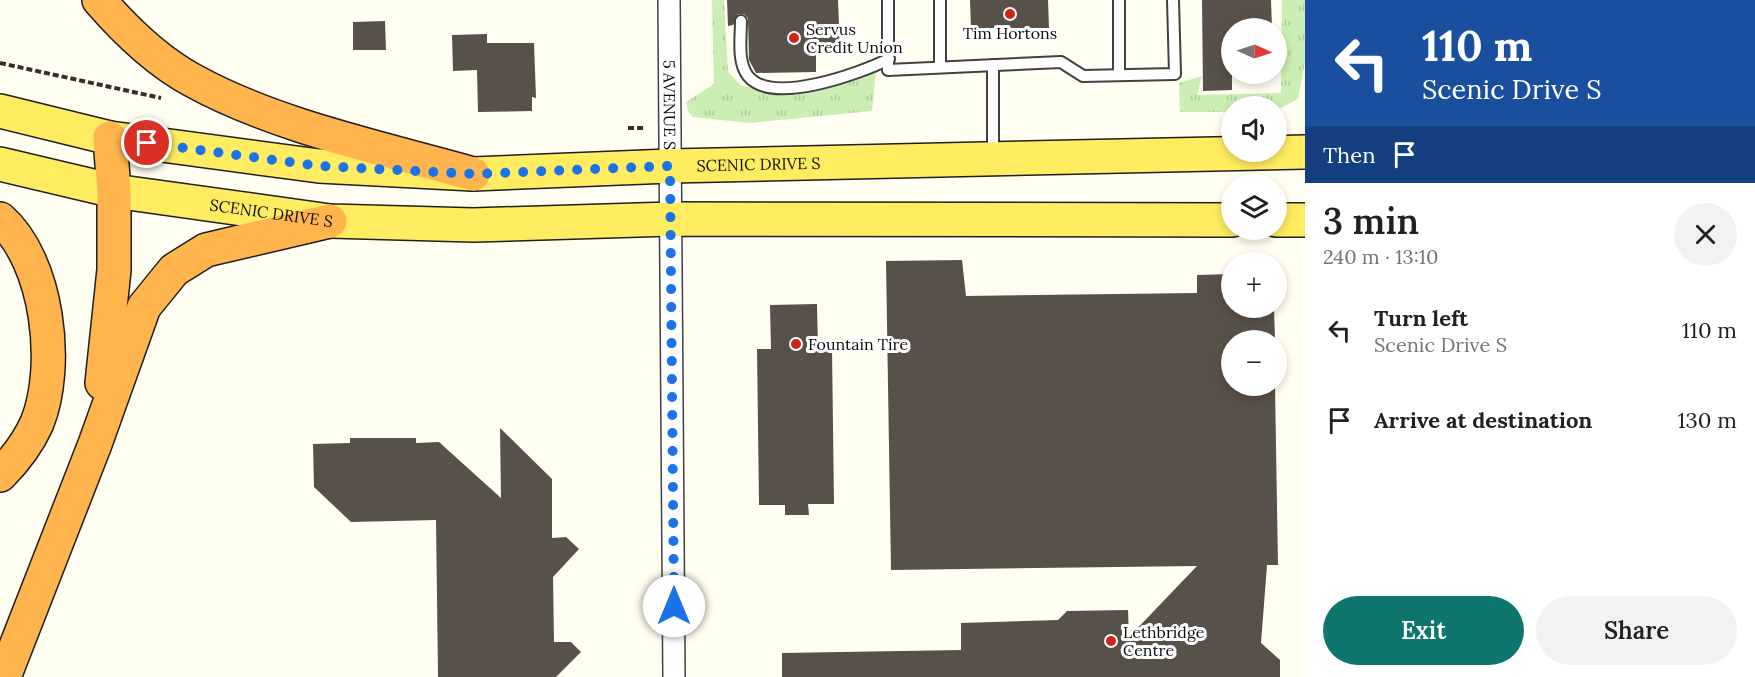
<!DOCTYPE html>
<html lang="en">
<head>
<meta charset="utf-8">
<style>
	:root { --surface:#fff; --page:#f2f2f2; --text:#202124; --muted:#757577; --accent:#0f766e }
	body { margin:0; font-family:Lora,serif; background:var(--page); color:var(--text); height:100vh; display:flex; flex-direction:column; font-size:22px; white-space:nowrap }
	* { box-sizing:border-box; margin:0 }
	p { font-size:20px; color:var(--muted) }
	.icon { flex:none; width:33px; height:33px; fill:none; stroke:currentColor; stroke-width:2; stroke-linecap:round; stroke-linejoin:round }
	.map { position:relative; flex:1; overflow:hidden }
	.panel { display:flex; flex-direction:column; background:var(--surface); width:450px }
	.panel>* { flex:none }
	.banner { background:#1a4fa0; color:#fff; overflow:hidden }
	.needle { width:39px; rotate:93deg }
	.tools { position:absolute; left:1221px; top:18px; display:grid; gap:12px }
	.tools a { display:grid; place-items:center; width:66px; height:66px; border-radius:50%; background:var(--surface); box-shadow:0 3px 9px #0003; font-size:30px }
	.pin { position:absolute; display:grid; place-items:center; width:51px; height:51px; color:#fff; margin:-26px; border:3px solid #fff; border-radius:50%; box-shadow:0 2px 6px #0007 }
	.me { position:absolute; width:66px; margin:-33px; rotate:0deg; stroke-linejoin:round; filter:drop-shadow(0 0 4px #0008) }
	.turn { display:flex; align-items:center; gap:21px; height:126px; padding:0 18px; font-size:27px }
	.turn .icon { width:78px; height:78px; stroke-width:2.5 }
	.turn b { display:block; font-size:42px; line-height:51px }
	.then { display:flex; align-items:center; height:57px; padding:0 18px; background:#0003; gap:12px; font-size:22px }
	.round { display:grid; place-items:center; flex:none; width:63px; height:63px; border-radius:32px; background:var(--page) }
	.head { display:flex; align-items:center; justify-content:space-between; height:102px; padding:0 18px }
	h1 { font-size:36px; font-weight:600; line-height:45px }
	.primary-button { display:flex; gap:12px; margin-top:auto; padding:12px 18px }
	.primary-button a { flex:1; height:69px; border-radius:36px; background:var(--accent); color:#fff; font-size:24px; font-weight:600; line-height:69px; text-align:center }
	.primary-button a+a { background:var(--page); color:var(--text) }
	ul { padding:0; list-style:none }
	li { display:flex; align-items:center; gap:18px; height:90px; padding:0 18px }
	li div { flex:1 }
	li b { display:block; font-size:22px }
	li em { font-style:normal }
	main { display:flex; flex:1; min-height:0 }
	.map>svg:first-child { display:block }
	.grass { fill:url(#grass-tufts) }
	.building { fill:#585149 }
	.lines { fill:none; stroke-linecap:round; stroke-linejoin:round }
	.lane-casing { stroke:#414141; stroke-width:14 }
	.street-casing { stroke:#414141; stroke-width:24 }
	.primary-casing { stroke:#1f1f1f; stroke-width:36 }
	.highway-casing { stroke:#1f1f1f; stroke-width:36 }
	.path { stroke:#303030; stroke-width:4; stroke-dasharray:6 3; stroke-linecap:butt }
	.lane { stroke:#fff; stroke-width:10 }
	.street { stroke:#fff; stroke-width:21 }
	.primary { stroke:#ffec60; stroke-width:33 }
	.highway { stroke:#ffb44e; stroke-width:33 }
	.route { stroke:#1a73e8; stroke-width:10; stroke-dasharray:0 18 }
	.poi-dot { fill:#ce2417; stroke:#fff; stroke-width:2 }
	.labels { text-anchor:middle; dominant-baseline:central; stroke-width:6; stroke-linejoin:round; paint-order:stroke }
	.poi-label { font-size:16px; fill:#0e0e0e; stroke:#fff; text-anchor:start }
	.street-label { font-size:16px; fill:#0e0e0e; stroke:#fff }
</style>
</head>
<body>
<main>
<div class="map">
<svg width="1305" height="677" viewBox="0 0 1305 677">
	<defs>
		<pattern id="grass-tufts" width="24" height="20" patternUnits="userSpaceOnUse" patternTransform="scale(1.5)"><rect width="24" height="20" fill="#cbeeb4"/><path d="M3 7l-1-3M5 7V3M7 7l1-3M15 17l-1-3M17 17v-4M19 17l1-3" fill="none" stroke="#adcb9a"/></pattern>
	</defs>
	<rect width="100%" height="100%" fill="#fffef0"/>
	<g class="grass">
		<polygon points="712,0 724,0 728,72 742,86 773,91 876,70 872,111 750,123 693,117 689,113 686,102 714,84"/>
		<polygon points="1282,0 1305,0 1305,62 1298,99 1277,110 1276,106 1232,106 1231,112 1180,112 1179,83 1202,76 1197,95 1281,93"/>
	</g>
	<g class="building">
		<polygon points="727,0 838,0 840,49 816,51 816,72 756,73 749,60 748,18 744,14 738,14 733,25 728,26"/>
		<polygon points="970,0 1048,0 1049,28 971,28"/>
		<polygon points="1202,0 1271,0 1272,28 1232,28 1232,90 1203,91"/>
		<polygon points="385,21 386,50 353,50 353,22"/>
		<polygon points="487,34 487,43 534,43 536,98 532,97 532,111 478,112 477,70 453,71 452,35"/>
		<polygon points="962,260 966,296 1197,293 1197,275 1232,274 1232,308 1274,308 1275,340 1232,340 1232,386 1275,386 1278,565 1267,565 1261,643 1280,660 1280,677 782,677 782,653 961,650 961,623 1058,620 1067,611 1128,610 1129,637 1197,566 891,570 886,261"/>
		<polygon points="817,304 818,349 832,348 834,504 808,504 809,515 785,515 785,505 759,505 757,349 771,349 770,305"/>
		<polygon points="500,428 552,479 552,538 566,537 579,549 553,577 554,642 571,642 581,652 556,677 438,677 436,520 351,522 314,487 313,444 350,443 350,438 416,438 416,443 439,442 501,498"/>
	</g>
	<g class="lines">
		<g class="lane-casing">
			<g id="lane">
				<polyline points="888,0 888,70 1061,62 1083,76 1175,74 1173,0"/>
				<polyline points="940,0 940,67"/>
				<path d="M741 21C741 38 737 62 748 76 772 106 861 73 889 59"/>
				<polyline points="1119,75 1119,0"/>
				<polyline points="993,154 993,65"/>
			</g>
		</g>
		<g class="street-casing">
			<g id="street">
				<path id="s1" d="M669 0 674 677"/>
			</g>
		</g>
		<g class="primary-casing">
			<g id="primary">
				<path id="s2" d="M0 111 110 138 319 166 473 174 670 166 1305 152"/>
				<path id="s3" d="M0 164 114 191 330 221 473 225 671 219 1232 220"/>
				<polyline points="1276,220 1305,220"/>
			</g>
		</g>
		<g class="highway-casing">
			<g id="highway">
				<path d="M99 0C125 30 157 61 192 80 275 126 382 148 473 174"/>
				<path d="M0 219C48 261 60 366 37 423 28 443 15 460 0 475"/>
				<polyline points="102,383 114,270 114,191 110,138"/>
				<polyline points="4,677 95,444 144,307 174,270 206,250 330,221"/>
			</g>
		</g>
		<g class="path">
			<polyline points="0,63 161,98"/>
			<polyline points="628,128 646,128"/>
		</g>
		<use href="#lane" class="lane"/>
		<use href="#street" class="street"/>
		<use href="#primary" class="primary"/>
		<use href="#highway" class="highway"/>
	</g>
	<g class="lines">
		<polyline class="route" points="147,143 319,166 473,174 670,166 674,606"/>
	</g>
	<g class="poi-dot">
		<circle cx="1010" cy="14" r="6"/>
		<circle cx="794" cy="38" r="6"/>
		<circle cx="796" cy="344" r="6"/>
		<circle cx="1111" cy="641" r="6"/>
	</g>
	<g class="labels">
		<g class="poi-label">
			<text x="806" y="29">Servus<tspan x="806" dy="18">Credit Union</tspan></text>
			<text x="1010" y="33" text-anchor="middle">Tim Hortons</text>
			<text x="808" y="344">Fountain Tire</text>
			<text x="1123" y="632">Lethbridge<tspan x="1123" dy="18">Centre</tspan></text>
		</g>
		<g class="street-label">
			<text stroke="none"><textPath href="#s1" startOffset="105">5 AVENUE S</textPath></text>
			<text stroke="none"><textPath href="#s2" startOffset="764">SCENIC DRIVE S</textPath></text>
			<text stroke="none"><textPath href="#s3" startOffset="276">SCENIC DRIVE S</textPath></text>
		</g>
	</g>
</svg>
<div class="tools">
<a><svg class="needle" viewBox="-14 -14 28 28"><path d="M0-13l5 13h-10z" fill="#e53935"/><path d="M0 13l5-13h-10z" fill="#757577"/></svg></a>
<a><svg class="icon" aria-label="sound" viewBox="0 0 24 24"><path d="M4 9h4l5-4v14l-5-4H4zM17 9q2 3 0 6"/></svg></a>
<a><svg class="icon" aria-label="layers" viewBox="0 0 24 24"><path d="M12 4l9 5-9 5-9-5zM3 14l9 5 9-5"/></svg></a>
<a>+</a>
<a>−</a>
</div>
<div class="pin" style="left:147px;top:143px;background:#d93025"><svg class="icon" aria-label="arrive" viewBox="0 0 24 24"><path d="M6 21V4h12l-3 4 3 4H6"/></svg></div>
<svg class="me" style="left:674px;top:606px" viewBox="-20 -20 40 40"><circle r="19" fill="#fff"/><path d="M0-13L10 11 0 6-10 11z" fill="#1a73e8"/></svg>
</div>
<section class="panel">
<div class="banner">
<div class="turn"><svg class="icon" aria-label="left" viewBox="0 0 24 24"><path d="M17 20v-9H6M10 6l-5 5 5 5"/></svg><div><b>110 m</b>Scenic Drive S</div></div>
<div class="then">Then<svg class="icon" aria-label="arrive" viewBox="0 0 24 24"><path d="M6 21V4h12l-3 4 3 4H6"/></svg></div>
</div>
<div class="head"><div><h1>3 min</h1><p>240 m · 13:10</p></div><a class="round"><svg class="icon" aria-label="close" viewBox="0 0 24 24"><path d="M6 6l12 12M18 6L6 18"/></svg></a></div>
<ul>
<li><svg class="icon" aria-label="left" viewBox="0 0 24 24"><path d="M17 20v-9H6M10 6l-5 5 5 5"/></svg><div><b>Turn left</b><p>Scenic Drive S</p></div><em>110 m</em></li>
<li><svg class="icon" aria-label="arrive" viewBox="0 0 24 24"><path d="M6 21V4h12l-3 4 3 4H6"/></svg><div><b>Arrive at destination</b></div><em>130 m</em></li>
</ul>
<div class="primary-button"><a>Exit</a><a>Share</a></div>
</section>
</main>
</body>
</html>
